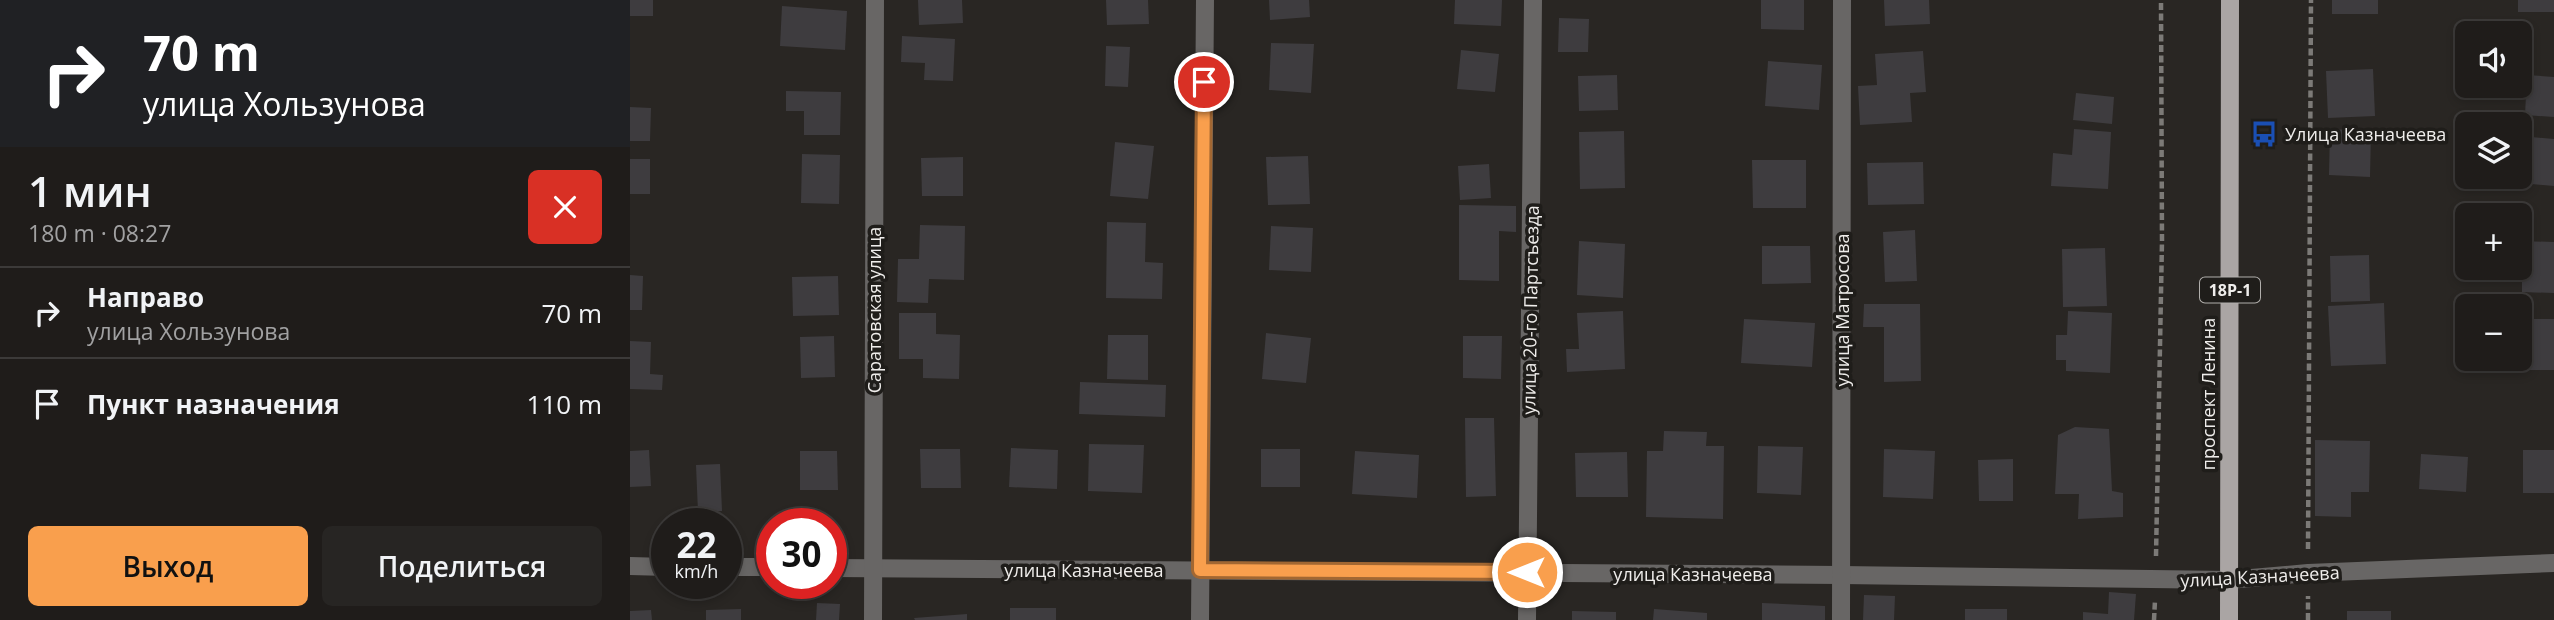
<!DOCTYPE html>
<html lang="ru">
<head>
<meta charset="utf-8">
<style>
	:root { --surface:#1f1c1a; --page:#272523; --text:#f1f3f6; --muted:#a1a1a2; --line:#3c3a39; --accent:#f99f4d }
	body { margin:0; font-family:"Open Sans",sans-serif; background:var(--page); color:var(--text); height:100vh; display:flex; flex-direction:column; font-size:26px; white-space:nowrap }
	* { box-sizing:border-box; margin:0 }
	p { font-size:23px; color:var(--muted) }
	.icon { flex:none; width:38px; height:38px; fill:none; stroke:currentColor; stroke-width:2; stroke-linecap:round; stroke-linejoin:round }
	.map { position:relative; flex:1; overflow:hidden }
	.drawer { display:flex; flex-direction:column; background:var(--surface); width:630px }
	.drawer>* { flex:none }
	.hud { background:#202124; color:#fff; overflow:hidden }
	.buttons { position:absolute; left:1825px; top:21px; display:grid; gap:14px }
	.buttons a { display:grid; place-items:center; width:77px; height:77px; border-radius:10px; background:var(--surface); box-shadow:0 4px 10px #0003,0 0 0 2px var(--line); font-size:35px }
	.speed { position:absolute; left:21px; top:508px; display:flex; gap:14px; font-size:35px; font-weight:700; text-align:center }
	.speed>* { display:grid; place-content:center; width:91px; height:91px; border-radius:50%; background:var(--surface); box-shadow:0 4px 10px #0003,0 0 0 2px var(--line); line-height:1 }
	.speed small { font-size:18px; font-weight:400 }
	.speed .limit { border:10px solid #d22; background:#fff; color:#111 }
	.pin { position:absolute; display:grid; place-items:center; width:60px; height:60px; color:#fff; margin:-30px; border:4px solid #fff; border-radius:50%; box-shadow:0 2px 7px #0007 }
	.me { position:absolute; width:77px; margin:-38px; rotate:270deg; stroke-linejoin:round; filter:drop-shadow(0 0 5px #0008) }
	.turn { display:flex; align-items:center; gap:24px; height:147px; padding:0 28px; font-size:32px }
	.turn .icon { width:91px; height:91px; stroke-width:2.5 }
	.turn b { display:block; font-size:49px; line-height:60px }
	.round { display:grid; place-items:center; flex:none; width:74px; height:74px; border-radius:10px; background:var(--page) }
	.overview { display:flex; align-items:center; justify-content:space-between; height:119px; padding:0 28px }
	h1 { font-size:42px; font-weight:600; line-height:52px }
	.button { display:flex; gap:14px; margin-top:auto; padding:14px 28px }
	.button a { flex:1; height:80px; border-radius:10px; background:var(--accent); color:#111; font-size:28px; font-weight:600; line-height:80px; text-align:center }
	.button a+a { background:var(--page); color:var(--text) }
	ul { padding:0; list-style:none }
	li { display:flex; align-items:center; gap:21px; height:91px; padding:0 28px; border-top:2px solid var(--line) }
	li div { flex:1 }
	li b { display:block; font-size:26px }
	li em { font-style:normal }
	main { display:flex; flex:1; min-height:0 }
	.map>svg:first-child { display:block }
	.building { fill:#3e3c3f }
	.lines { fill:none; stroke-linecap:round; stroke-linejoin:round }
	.path { stroke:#7c7a77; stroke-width:4.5; stroke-dasharray:7 3.5; stroke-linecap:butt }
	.minor { stroke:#686665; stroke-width:18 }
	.primary { stroke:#aaa5a4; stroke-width:18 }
	.route-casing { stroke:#a26732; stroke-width:18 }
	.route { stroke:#f99f4d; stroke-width:12 }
	.labels { text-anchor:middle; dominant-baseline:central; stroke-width:7; stroke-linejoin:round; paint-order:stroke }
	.shield { fill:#1f1d1a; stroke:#b1afac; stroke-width:2 }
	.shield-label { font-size:16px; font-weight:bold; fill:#efedeb }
	.poi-label { font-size:18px; fill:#efedeb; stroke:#1f1d1a; text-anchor:start }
	.street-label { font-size:18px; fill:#efedeb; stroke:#1f1d1a }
</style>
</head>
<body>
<main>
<section class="drawer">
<div class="hud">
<div class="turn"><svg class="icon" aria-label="right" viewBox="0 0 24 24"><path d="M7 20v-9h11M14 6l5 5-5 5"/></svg><div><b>70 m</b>улица Хользунова</div></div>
</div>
<div class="overview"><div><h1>1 мин</h1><p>180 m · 08:27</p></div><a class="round" style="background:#d93025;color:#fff"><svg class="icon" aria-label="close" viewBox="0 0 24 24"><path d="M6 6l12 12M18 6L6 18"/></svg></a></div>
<ul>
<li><svg class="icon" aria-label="right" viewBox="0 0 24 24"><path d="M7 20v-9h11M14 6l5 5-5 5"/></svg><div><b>Направо</b><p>улица Хользунова</p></div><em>70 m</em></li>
<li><svg class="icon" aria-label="arrive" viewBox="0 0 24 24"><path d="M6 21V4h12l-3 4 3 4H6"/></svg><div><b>Пункт назначения</b></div><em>110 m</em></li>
</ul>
<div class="button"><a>Выход</a><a>Поделиться</a></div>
</section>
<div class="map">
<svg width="1924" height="620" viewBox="0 0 1924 620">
	<rect width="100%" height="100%" fill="#292623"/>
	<g class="building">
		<rect x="0" y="0" width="23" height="16"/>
		<polygon points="288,0 332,0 333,23 289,25"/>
		<polygon points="476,0 518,0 519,24 477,25"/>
		<polygon points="639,0 679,0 680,17 640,20"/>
		<polygon points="825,0 872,0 871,26 824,24"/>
		<polygon points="1131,0 1174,0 1174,30 1131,29"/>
		<polygon points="1254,0 1299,0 1300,24 1255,26"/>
		<rect x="1702" y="0" width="46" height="14"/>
		<rect x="1888" y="0" width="36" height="12"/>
		<polygon points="152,6 217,11 215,50 150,46"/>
		<polygon points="929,18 959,19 958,52 928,52"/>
		<polygon points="272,36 325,39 323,81 294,80 295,63 271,62"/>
		<polygon points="641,43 684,44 681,93 639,90"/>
		<polygon points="476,46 500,47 498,87 475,86"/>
		<polygon points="831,50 869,54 865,92 827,89"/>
		<polygon points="1293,51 1296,92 1280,93 1282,122 1230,125 1228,86 1247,85 1245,54"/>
		<polygon points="1138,61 1192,65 1189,110 1135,106"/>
		<polygon points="1743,69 1745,116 1698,118 1696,71"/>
		<polygon points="987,75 988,110 949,111 948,76"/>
		<polygon points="1897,75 1924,77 1924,117 1895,115"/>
		<polygon points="156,91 211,92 210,135 174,135 174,111 156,111"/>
		<polygon points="1446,93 1484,97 1482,124 1443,120"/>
		<polygon points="0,107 21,108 20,141 0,141"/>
		<polygon points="1444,129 1481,132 1478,189 1421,186 1423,153 1442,155"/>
		<polygon points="1700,129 1741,131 1740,177 1699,175"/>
		<polygon points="994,131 995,188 950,189 949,132"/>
		<polygon points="1890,136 1924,139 1924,186 1881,182 1881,177 1890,177"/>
		<polygon points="485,142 524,146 518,199 480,196"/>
		<polygon points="172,154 210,155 209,204 171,203"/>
		<polygon points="678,156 680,204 638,205 636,157"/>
		<polygon points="333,157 333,196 292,196 291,158"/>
		<rect x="0" y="159" width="20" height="35"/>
		<polygon points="1122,160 1176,160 1176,208 1123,208"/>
		<polygon points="1293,162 1294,204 1238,205 1237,163"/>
		<polygon points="859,164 861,198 830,200 828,166"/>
		<polygon points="829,205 886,206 886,232 869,231 869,281 829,280"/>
		<polygon points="477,222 516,223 515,262 533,263 532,299 476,298"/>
		<polygon points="290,225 335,226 334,280 299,279 298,303 267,302 268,259 289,259"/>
		<polygon points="641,226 683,228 681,272 639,270"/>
		<polygon points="1285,230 1287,281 1255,282 1253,232"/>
		<polygon points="949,241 995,244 993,298 947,295"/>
		<polygon points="1890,241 1924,242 1924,293 1892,292 1892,273 1872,273 1873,268 1890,268"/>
		<polygon points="1132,246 1180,246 1181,283 1132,284"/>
		<polygon points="1475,248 1477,306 1433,307 1432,249"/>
		<polygon points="1739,255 1740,301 1701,302 1700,256"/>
		<polygon points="0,275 13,276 12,310 0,310"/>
		<polygon points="208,276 209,315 163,316 162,277"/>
		<polygon points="1754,303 1756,364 1701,366 1698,306"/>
		<polygon points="1234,304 1290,304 1291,381 1254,382 1254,327 1233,327"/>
		<polygon points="993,311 995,369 937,372 936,349 949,349 947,313"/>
		<polygon points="1438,311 1482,313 1480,373 1436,371 1436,360 1426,360 1426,335 1437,335"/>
		<polygon points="269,313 306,313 306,334 330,335 329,379 293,378 293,359 269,359"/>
		<polygon points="1114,319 1185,323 1182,367 1111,363"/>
		<polygon points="1890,319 1924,319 1924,370 1883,370 1883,359 1890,359"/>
		<polygon points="636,333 681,338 676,383 632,379"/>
		<polygon points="478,335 518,335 518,380 477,379"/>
		<polygon points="204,336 205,377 171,378 170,337"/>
		<polygon points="833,336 872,336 871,379 833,378"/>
		<polygon points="0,341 21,342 20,374 33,375 32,390 0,389"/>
		<polygon points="450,382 536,385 535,417 449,414"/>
		<polygon points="835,418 864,418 866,496 836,497"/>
		<polygon points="1445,427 1479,429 1482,491 1493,493 1493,517 1448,519 1449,494 1425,494 1428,435"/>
		<polygon points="1034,431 1077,432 1076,446 1094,446 1093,519 1016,517 1017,451 1033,451"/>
		<polygon points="1685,440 1740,441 1739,492 1721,492 1721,517 1685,516"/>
		<polygon points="459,444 514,445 512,493 458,491"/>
		<polygon points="1128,446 1173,447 1171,495 1127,493"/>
		<polygon points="381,448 428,450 427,489 379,487"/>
		<polygon points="290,449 330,449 331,488 291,488"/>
		<rect x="631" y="449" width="39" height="38"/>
		<polygon points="1254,449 1305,451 1303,499 1253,497"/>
		<polygon points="19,450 21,486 0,487 0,451"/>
		<rect x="1893" y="450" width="31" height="43"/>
		<polygon points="170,451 207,451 208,490 170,490"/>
		<polygon points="725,451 789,455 787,498 722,494"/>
		<polygon points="997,452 998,497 946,497 945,453"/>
		<polygon points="1791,454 1838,457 1836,492 1789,489"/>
		<polygon points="1383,459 1383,501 1349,501 1348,460"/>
		<polygon points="90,464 92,511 68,512 66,465"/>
		<polygon points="1479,592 1506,594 1504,620 1453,620 1453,612 1478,614"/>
		<polygon points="1234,595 1265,596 1264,620 1233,620"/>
		<polygon points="187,603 210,604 209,620 186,620"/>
		<polygon points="1132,603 1195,606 1195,620 1132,620"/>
		<rect x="380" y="608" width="46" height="12"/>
		<polygon points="111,609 111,620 76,620 76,610"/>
		<polygon points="1024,609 1077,613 1077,620 1023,620"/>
		<rect x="1335" y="609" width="42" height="11"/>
		<polygon points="21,610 22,620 0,620 0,611"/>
		<polygon points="942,611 986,612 986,620 942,620"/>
		<rect x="1717" y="611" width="44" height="9"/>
		<polygon points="337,614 337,620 285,620 284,618"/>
	</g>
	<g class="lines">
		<g class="path">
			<polyline points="1678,549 1681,0"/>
			<polyline points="1526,556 1532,241 1531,0"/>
			<polyline points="1524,620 1525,600"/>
			<polyline points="1678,620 1678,596"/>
		</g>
		<g class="minor">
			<polyline points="0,566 37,567"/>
			<polyline points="96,567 142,567"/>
			<polyline points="201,568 1211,575 1599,580 1678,573 1924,563"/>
			<polyline points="243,620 245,0"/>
			<polyline points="570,620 575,0"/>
			<polyline points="897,620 903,0"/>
			<polyline points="1211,620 1212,0"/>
		</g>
		<polyline class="primary" points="1599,620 1600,0"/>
	</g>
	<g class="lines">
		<g class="route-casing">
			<polyline id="route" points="574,82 570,570 897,572"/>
		</g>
		<use href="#route" class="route"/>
	</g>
	<defs>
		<g id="bus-bare" transform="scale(2.1)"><path d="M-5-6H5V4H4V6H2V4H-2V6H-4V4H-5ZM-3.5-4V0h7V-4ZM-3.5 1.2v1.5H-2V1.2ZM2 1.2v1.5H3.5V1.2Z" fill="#1a4fb4" stroke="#1f1d1a" stroke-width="2.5" paint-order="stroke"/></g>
	</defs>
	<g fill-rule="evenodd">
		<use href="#bus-bare" x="1634" y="134"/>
	</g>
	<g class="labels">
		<rect class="shield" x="1570" y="277.5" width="60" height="25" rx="5"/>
		<g class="shield-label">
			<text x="1600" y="290">18Р-1</text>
		</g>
		<g class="poi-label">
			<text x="1655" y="134">Улица Казначеева</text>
		</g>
		<g class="street-label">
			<text transform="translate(244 310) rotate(-90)">Саратовская улица</text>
			<text transform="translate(900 310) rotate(-89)">улица 20-го Партсъезда</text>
			<text transform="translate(1212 310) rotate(-90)">улица Матросова</text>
			<text transform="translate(1578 394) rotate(-90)">проспект Ленина</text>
			<text x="454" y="570">улица Казначеева</text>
			<text x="1063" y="574">улица Казначеева</text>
			<text transform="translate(1630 576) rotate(-3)">улица Казначеева</text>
		</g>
	</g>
</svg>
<div class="buttons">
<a><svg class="icon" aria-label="sound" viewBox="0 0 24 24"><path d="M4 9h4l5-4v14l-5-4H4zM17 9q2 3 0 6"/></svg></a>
<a><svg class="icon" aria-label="layers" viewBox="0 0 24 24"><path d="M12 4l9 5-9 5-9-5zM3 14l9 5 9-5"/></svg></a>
<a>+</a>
<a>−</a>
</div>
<div class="speed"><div>22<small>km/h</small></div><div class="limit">30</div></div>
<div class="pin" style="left:574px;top:82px;background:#d93025"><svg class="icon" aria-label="arrive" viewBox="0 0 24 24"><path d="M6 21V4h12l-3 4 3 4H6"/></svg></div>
<svg class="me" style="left:897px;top:572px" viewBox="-20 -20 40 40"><circle r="17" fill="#f99f4d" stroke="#fff" stroke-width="3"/><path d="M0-11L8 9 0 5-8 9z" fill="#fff"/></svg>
</div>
</main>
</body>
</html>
